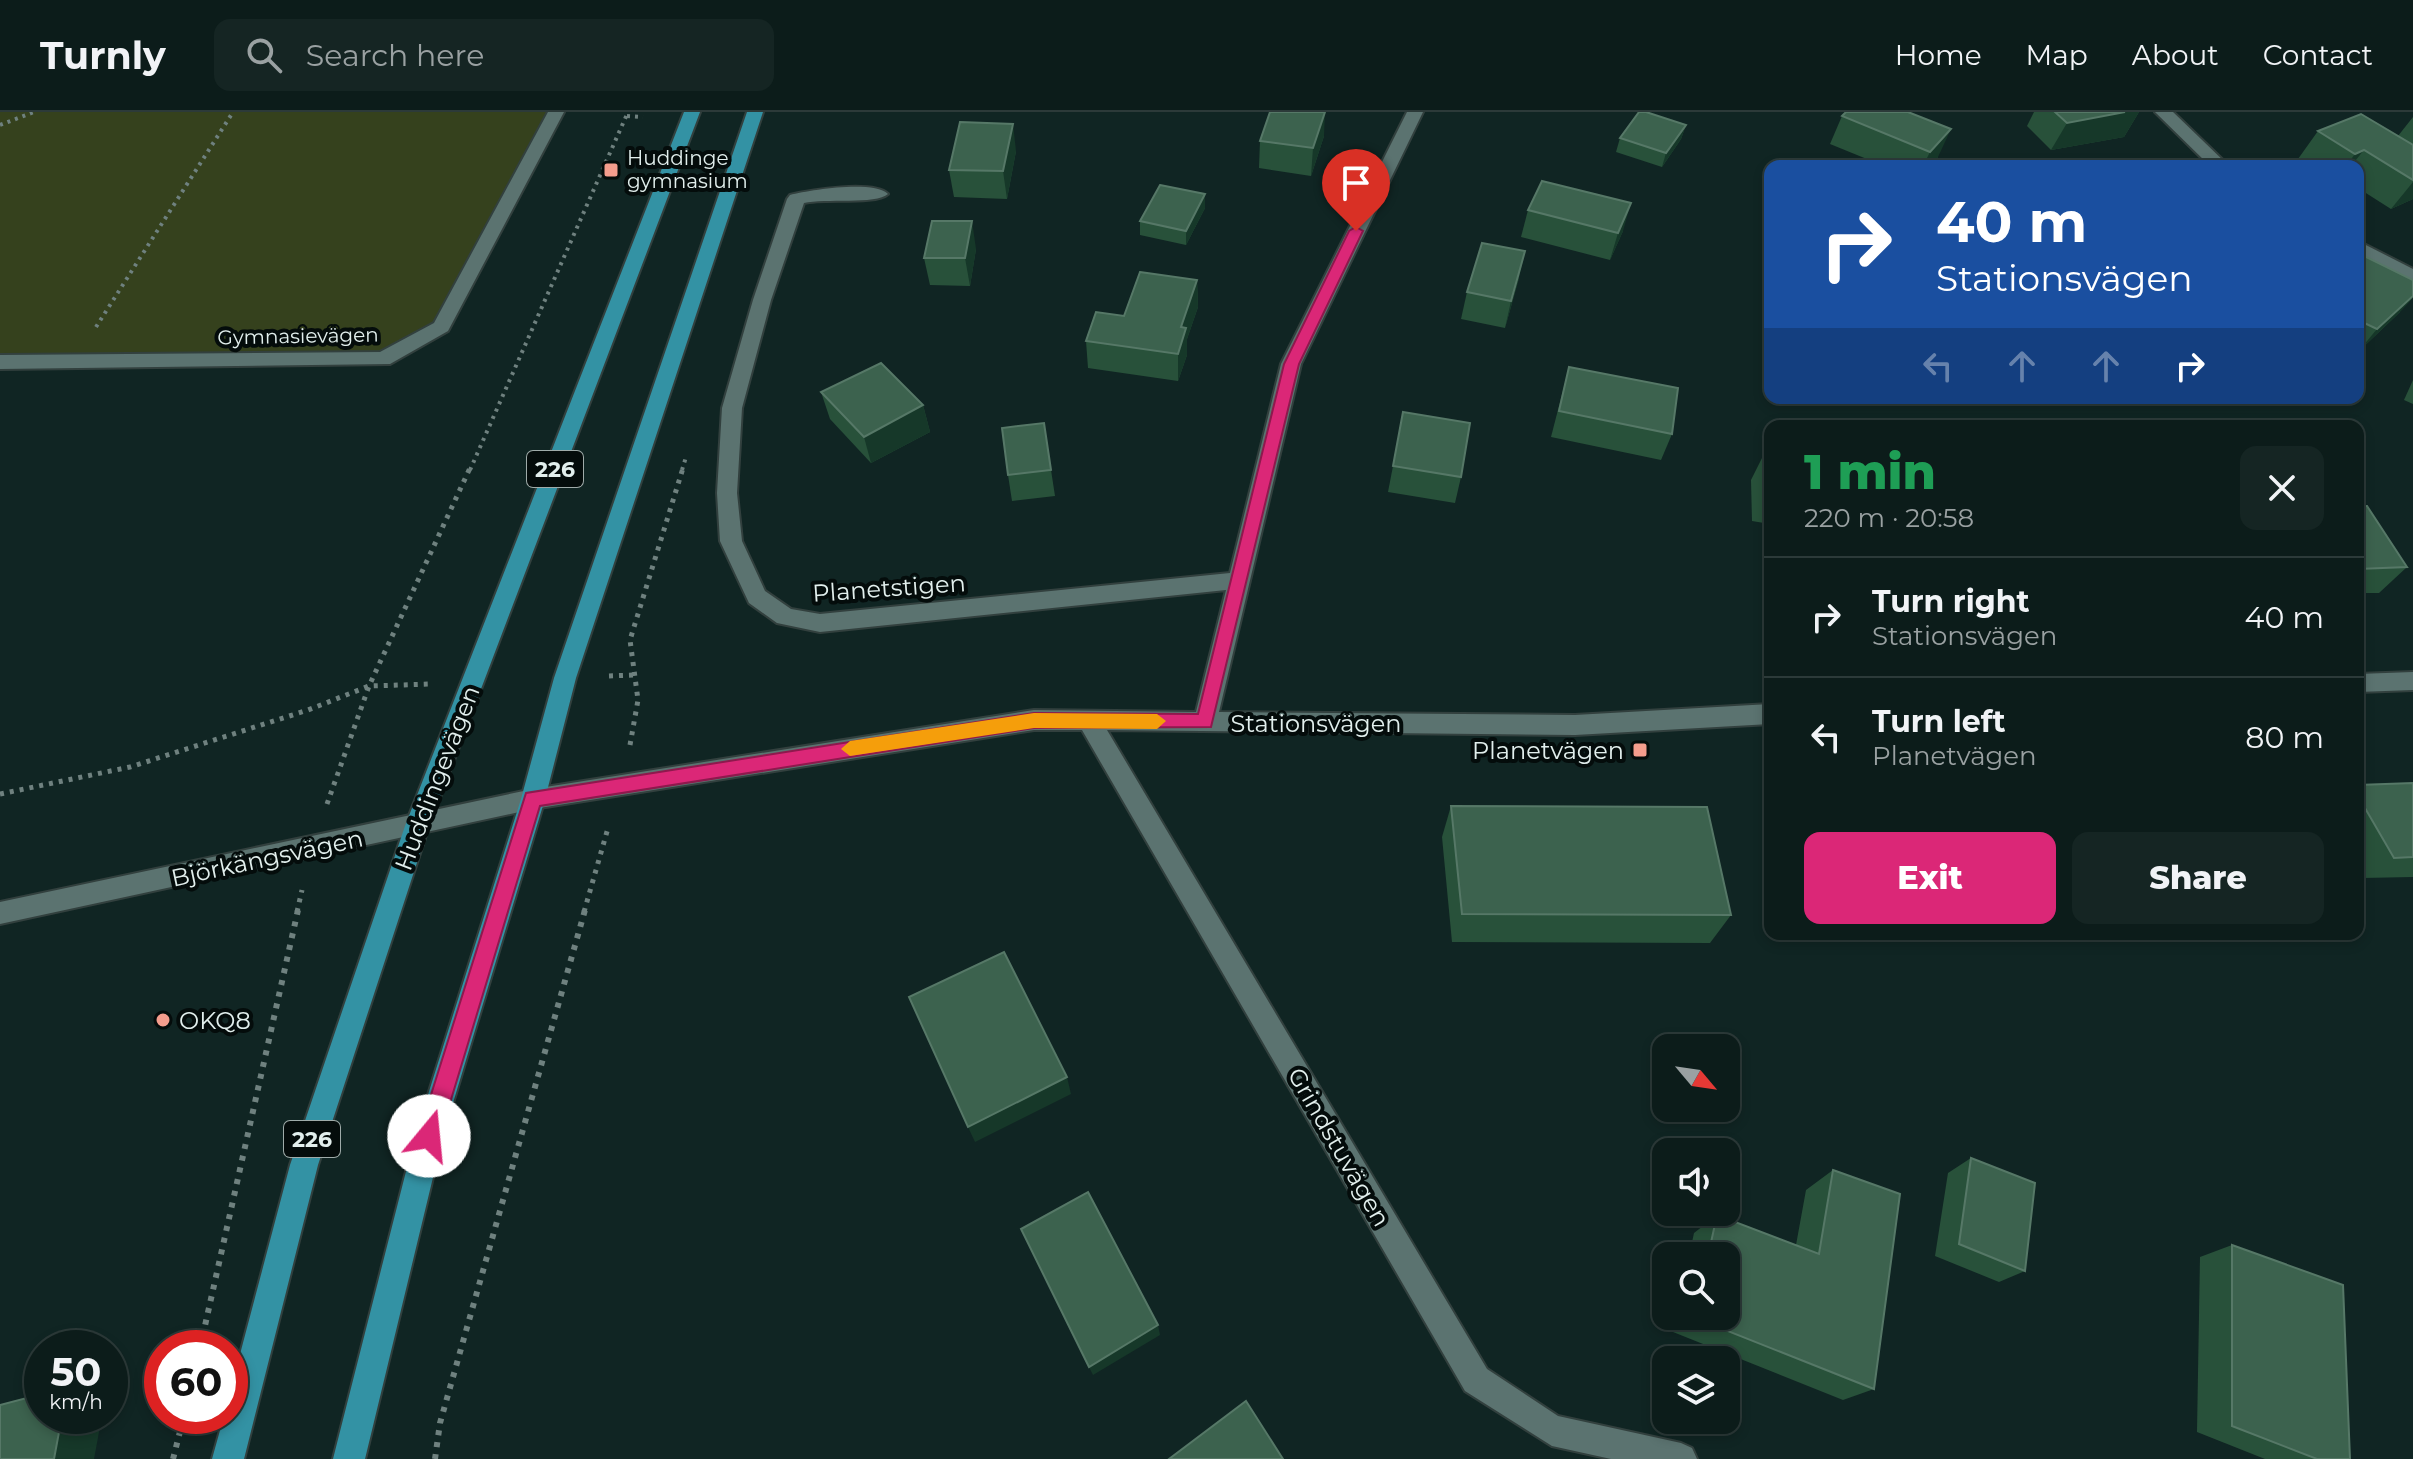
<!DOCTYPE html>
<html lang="en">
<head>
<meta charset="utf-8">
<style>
	:root { --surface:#0c1c1a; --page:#152523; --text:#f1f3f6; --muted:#9aa1a2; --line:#2c3a39; --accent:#db2777 }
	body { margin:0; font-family:Montserrat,sans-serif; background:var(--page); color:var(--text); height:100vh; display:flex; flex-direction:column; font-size:30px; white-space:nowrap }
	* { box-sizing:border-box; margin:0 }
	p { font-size:26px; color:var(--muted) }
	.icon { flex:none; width:44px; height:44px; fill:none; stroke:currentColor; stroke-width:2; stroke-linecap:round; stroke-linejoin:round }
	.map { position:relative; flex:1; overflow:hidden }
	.panel { position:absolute; left:1764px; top:308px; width:600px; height:520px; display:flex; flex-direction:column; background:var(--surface); border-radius:16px; box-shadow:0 4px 12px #0003,0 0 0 2px var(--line) }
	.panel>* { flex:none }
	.banner { position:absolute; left:1764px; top:48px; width:600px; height:244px; border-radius:16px; box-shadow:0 4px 12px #0003,0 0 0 2px var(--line); background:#1a4fa0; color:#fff; overflow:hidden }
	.needle { width:52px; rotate:119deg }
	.buttons { position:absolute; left:1652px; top:922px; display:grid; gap:16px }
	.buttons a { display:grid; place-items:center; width:88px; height:88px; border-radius:16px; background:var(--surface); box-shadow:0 4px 12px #0003,0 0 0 2px var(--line); font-size:40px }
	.speed { position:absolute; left:24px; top:1218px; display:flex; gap:16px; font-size:40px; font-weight:700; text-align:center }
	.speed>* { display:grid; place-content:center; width:104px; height:104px; border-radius:50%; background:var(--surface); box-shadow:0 4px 12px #0003,0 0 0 2px var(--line); line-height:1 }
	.speed small { font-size:20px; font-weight:400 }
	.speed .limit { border:12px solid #d22; background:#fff; color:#111 }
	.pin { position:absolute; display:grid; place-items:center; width:68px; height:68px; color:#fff; margin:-82px -34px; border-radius:50% 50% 50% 0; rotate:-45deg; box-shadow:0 0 8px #0007 }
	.pin .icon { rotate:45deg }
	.me { position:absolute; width:88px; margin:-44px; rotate:17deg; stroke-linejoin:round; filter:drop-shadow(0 0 6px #0008) }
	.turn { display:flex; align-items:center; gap:28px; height:168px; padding:0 40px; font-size:36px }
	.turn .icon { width:104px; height:104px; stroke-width:2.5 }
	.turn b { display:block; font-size:56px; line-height:68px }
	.lanes { display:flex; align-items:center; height:76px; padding:0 40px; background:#0003; justify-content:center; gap:40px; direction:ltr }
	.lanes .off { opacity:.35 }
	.round { display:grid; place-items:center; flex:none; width:84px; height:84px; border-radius:16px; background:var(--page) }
	.headline { display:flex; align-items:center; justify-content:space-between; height:136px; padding:0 40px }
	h1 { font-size:48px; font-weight:800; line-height:60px; color:#1e9e55 }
	.button { display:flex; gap:16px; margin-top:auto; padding:16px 40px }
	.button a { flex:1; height:92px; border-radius:16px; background:var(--accent); color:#fff; font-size:32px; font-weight:800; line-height:92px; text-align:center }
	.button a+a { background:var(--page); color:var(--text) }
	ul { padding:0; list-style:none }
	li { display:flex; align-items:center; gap:24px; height:120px; padding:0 40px; border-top:2px solid var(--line) }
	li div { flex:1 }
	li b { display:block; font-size:30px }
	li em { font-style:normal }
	header { display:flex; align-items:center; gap:48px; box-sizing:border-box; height:112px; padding:0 40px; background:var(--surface); border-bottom:2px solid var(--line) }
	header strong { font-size:38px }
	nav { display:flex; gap:44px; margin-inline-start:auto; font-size:28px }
	.search { width:560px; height:72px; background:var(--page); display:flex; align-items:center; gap:20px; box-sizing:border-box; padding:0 28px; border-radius:16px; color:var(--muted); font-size:30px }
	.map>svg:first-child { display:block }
	.green { fill:#35411d }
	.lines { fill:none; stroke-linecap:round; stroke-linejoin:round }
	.minor-casing { stroke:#32403e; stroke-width:4 }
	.major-casing { stroke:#32403e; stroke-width:4 }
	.path-far2 { stroke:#6f817f; stroke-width:4; stroke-dasharray:3 5; stroke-linecap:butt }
	.path-far1 { stroke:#6f817f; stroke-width:5; stroke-dasharray:4 6; stroke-linecap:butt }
	.path { stroke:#6f817f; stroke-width:6; stroke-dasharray:5 7; stroke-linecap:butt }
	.minor { fill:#5b7370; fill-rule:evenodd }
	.major { fill:#3392a4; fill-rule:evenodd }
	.wall { fill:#28513a }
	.shaded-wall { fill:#163829 }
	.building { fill:#3c624e; stroke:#567867; stroke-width:2 }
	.route { fill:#db2777; stroke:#8e194d; stroke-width:2 }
	.slow { fill:#f59e0b }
	.poi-dot { fill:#f49d8d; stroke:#040c0b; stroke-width:3 }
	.labels { text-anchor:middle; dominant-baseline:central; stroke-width:8; stroke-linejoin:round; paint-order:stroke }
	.far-poi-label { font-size:20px; fill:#e2efed; stroke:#040c0b; text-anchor:start }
	.far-street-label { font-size:20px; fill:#e2efed; stroke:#040c0b }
	.shield { fill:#040c0b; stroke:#9faba9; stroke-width:2 }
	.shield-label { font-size:22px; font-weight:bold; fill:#e2efed }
	.street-label { font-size:24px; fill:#e2efed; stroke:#040c0b }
	.poi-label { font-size:24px; fill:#e2efed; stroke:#040c0b; text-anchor:end }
</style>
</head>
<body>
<header>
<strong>Turnly</strong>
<div class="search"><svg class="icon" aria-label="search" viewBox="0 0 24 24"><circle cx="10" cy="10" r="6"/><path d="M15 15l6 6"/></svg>Search here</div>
<nav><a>Home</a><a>Map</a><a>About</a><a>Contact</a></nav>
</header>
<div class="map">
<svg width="2413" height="1347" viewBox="0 0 2413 1347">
	<rect width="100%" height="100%" fill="#102523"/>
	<polygon class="green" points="0,0 556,0 441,215 383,247 0,250"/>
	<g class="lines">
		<g class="minor-casing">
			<g id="minor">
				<polygon points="548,0 564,0 448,219 390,252 0,257 0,243 380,240 434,211"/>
				<path d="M1407 0H1423L1301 252 1219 600 1575 603 1770 592V612L1575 623 1107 618 1487 1257 1558 1304 1681 1331 1692 1336 1697 1347H1611L1552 1334 1465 1279 1082 618H1034L533 697 0 812V790L533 677 1034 598 1196 600 1226 478 820 520 777 511 749 491 720 429 717 381 722 296 753 188 787 87 790 83C810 78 873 68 888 82 876 93 824 86 804 91L771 188 742 296 737 381 742 429 765 479 791 497 820 502 1230 461 1281 252Z"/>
				<polygon points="2155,0 2173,0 2229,54 2210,54"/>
				<polygon points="2358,129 2413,157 2413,171 2358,143"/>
				<polygon points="2413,560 2413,578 2358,580 2358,562"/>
			</g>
		</g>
		<g class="major-casing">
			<g id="major">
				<polygon points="684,0 700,0 429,714 318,1053 244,1347 212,1347 224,1304 230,1304 230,1280 290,1053 405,714"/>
				<polygon points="747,0 763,0 576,566 545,687 443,1024 365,1347 333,1347 415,1024 521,687 554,566"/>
			</g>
		</g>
		<g class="path-far2">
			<polyline points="627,4 643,5"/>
			<polyline points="0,13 34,0"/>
			<polyline points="96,215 233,0"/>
			<polyline points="470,358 628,0"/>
			<polyline points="682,358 686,345"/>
		</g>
		<g class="path-far1">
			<polyline points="609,564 635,563"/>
			<polyline points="630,633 638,588 630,528 683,356"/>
			<polyline points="0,682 130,655 308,598 369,574 431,572"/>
			<polyline points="327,692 369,574 470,356"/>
			<polyline points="297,800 302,778"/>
			<polyline points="584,800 608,716"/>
		</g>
		<g class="path">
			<polyline points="200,1236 298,798"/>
			<polyline points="173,1347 184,1304"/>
			<polyline points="435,1347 440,1311 585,798"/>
		</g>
		<use href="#minor" class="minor"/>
		<use href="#major" class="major"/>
	</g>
	<g class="wall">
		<polygon points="1908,0 1938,45 1929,54 1884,54 1830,32 1842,4"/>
		<polygon points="2034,0 2139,0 2124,25 2051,38 2027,14"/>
		<polygon points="2413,5 2413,87 2391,97 2358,76 2358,54 2309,54 2298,47 2318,19 2398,24"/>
		<polygon points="1686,13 1681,27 1662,55 1616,40 1620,26"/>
		<polygon points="1324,24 1311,64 1259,56 1260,29"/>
		<polygon points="1016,39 1007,87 954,85 949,58"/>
		<polygon points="1205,96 1186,133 1140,123 1140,109"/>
		<polygon points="1528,98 1623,119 1610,148 1521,125"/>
		<polygon points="976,137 970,174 930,173 924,146"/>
		<polygon points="2358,141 2400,200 2358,240"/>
		<polygon points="1519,166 1505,216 1461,207 1467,180"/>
		<polygon points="1197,168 1198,195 1187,227 1187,243 1178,269 1088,256 1086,229 1124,204"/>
		<polygon points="1569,255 1672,322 1661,348 1551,325"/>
		<polygon points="2413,268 2413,292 2404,288"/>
		<polygon points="821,280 923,293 930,320 871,351 830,307"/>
		<polygon points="1764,342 1770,343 1770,412 1752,409 1751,368"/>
		<polygon points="1393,354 1461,365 1455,391 1388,380"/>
		<polygon points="1051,358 1055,384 1012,389 1008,363"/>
		<polygon points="2358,394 2407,455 2379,481 2358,481"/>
		<polygon points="2413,671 2413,765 2362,766 2358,759 2358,673"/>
		<polygon points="1451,694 1731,803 1710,831 1452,830 1442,725"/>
		<polygon points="1971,1046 2025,1159 1999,1170 1935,1144 1948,1061"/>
		<polygon points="1833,1058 1874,1277 1843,1288 1673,1220 1676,1204 1726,1204 1726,1144 1689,1144 1694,1121 1717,1103 1796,1133 1806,1078"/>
		<polygon points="2232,1133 2350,1347 2265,1347 2197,1320 2200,1145"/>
	</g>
	<g class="shaded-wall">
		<polygon points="1325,0 1324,24 1311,64 1313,36"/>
		<polygon points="2125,0 2139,0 2124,25 2051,38 2067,11"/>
		<polygon points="1013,12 1016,39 1007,87 1003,59"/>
		<polygon points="1686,13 1681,27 1662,55 1666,41"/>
		<polygon points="1951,17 1938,45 1929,54 1923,54 1930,40"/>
		<polygon points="2364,38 2351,54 2346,54 2355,42"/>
		<polygon points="2413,70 2413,87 2391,97"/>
		<polygon points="1205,82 1205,96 1186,133 1186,119"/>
		<polygon points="1631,91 1623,119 1610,148 1618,121"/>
		<polygon points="972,109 976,137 970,174 965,146"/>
		<polygon points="1525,139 1519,166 1505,216 1511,189"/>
		<polygon points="1197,168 1198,195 1187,227 1187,243 1178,269 1178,242 1181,215"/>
		<polygon points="2413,184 2413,186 2400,200 2358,240 2377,217"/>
		<polygon points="923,293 930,320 871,351 864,325"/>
		<polygon points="1067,965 1071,982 975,1030 968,1015"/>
		<polygon points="1158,1213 1160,1223 1093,1263 1089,1255"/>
		<polygon points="62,1304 102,1304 94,1347 54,1347"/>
	</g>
	<g class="building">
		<polygon points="1270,0 1325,0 1313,36 1260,29"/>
		<polygon points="1639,0 1646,0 1686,13 1666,41 1620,26"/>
		<polygon points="1846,0 1908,0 1951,17 1930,40 1842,4"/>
		<polygon points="2055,0 2125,0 2067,11"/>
		<polygon points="2361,2 2413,33 2413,68 2364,38 2355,42 2318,19"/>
		<polygon points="960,10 1013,12 1003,59 949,58"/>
		<polygon points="2114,47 2121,54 2068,54"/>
		<polygon points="1542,69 1631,91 1618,121 1528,98"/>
		<polygon points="1160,73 1205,82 1186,119 1140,109"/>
		<polygon points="932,109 972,109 965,146 924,146"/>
		<polygon points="1482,131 1525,139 1511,189 1467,180"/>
		<polygon points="2358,141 2413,168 2413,184 2377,217 2358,208"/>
		<polygon points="1140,160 1197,168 1181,215 1186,216 1178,242 1086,229 1096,200 1124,204"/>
		<polygon points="881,251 923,293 864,325 821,280"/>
		<polygon points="1569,255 1678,276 1672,322 1559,299"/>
		<polygon points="1403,300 1470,311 1461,365 1393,354"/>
		<polygon points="1044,311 1051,358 1008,363 1002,316"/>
		<polygon points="1764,342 1770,343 1770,384 1764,383"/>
		<polygon points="2358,394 2367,394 2407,455 2358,457"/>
		<polygon points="2413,671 2413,745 2394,746 2358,684 2358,673"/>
		<polygon points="1451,694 1707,695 1731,803 1462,802"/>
		<polygon points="1004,840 1067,965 968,1015 909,885"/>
		<polygon points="1971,1046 2035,1071 2025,1159 1959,1132"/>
		<polygon points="1833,1058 1900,1082 1874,1277 1695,1206 1696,1204 1726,1204 1726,1144 1708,1144 1717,1103 1819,1142"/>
		<polygon points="1088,1080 1158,1213 1089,1255 1021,1117"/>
		<polygon points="2232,1133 2343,1173 2350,1347 2317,1347 2232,1314"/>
		<polygon points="42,1282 42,1304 62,1304 54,1347 0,1347 0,1293"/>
		<polygon points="1246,1289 1283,1347 1169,1347"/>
	</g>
	<polygon class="route" points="1356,115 1363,119 1299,252 1211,615 1034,616 540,694 440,1024 436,1031 429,1034 422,1031 418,1024 526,681 1034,601 1198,602 1284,252 1349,119"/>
	<polygon class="slow" points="1034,601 1157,602 1166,609 1157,617 1034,616 850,644 841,637 850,629"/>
	<g class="poi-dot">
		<rect x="603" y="50" width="16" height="16" rx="4"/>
		<rect x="1632" y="630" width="16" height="16" rx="4"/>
		<circle cx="163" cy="908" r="8"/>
	</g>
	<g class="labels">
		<g class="far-poi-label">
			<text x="627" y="46">Huddinge<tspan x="627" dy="23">gymnasium</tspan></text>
		</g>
		<g class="far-street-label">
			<text transform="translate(298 224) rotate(-1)">Gymnasievägen</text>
		</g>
		<g class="shield">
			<rect x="527" y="339" width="56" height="36" rx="6"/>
			<rect x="284" y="1009" width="56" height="36" rx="6"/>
		</g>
		<g class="shield-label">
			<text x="555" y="357">226</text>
			<text x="312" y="1027">226</text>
		</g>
		<g class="street-label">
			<text transform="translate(889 476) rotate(-4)">Planetstigen</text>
			<text x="1316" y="611">Stationsvägen</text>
			<text transform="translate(437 666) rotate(-69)">Huddingevägen</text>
			<text transform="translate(267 746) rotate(-12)">Björkängsvägen</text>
			<text transform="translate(1339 1035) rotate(60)">Grindstuvägen</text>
		</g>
		<g class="poi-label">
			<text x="1624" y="638">Planetvägen</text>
			<text x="179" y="908" text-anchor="start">OKQ8</text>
		</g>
	</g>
</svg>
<div class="buttons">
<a><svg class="needle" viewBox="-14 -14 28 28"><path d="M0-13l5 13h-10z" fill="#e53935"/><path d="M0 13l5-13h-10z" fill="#9aa1a2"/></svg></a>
<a><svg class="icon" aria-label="sound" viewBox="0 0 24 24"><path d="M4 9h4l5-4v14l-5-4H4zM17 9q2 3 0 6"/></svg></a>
<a><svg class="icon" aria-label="search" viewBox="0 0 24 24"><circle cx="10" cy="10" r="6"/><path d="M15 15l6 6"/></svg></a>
<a><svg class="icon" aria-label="layers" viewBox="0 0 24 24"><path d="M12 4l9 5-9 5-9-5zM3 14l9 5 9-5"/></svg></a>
</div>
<div class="speed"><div>50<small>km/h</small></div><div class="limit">60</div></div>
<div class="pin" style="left:1356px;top:119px;background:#d93025"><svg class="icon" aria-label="arrive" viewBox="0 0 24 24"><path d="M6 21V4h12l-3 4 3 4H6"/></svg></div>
<svg class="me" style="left:429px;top:1024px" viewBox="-20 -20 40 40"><circle r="19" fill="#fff"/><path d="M0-13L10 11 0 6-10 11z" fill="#db2777"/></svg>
<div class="banner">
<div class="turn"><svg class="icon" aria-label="right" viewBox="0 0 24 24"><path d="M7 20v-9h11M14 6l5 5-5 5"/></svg><div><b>40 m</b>Stationsvägen</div></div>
<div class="lanes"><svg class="icon off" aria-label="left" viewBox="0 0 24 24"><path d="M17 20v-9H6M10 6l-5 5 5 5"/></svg><svg class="icon off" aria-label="ahead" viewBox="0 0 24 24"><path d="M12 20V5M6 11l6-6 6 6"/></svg><svg class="icon off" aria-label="ahead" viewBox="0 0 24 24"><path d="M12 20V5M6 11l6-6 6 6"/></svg><svg class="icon" aria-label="right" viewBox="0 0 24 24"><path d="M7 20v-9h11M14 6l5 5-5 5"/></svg></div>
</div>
<section class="panel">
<div class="headline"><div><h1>1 min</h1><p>220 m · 20:58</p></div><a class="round"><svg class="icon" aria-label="close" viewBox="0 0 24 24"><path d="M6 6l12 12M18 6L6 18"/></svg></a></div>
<ul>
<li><svg class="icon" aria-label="right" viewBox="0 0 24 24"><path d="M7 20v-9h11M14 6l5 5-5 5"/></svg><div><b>Turn right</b><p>Stationsvägen</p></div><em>40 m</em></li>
<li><svg class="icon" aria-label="left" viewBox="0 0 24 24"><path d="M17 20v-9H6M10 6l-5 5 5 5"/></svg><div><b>Turn left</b><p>Planetvägen</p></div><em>80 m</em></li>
</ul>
<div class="button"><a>Exit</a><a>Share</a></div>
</section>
</div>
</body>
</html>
